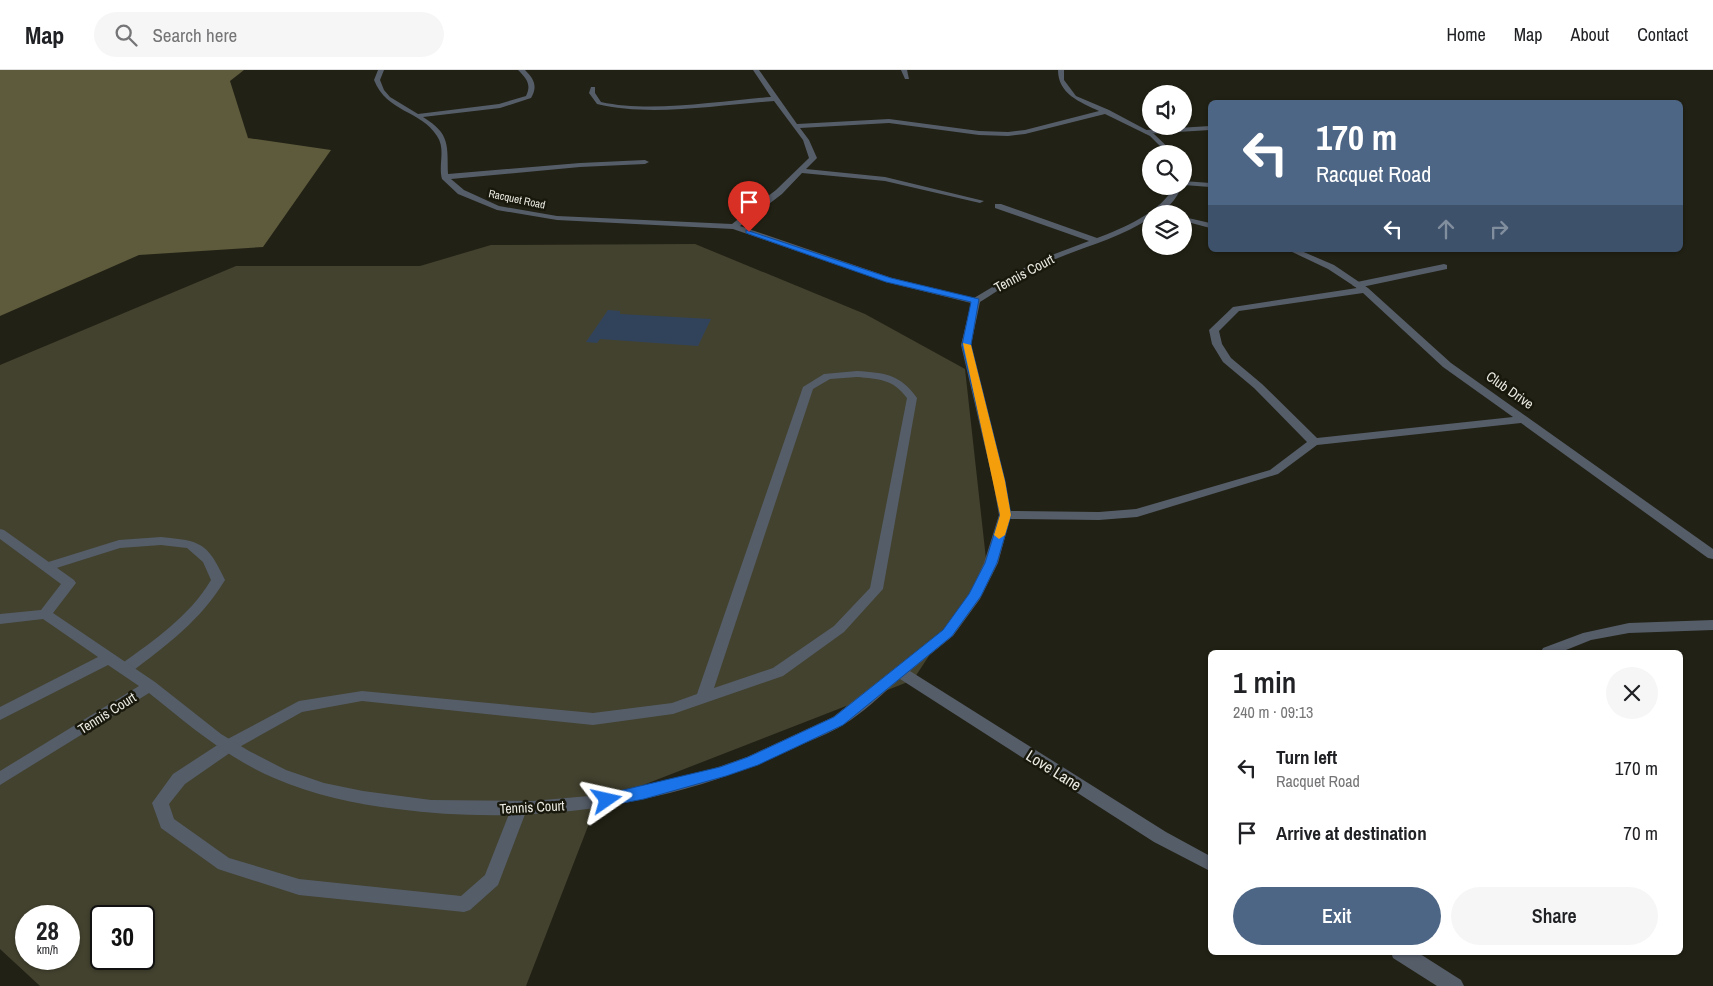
<!DOCTYPE html>
<html lang="en">
<head>
<meta charset="utf-8">
<style>
	:root { --surface:#fff; --page:#f6f6f6; --text:#202124; --muted:#757577; --line:#e0e0e0; --accent:#4e6685 }
	body { margin:0; font-family:"Archivo Narrow",sans-serif; background:var(--page); color:var(--text); height:100vh; display:flex; flex-direction:column; font-size:19px; white-space:nowrap }
	* { box-sizing:border-box; margin:0 }
	p { font-size:16px; color:var(--muted) }
	.icon { flex:none; width:28px; height:28px; fill:none; stroke:currentColor; stroke-width:2; stroke-linecap:round; stroke-linejoin:round }
	.map { position:relative; flex:1; overflow:hidden }
	.drawer { position:absolute; left:1208px; top:580px; width:475px; height:305px; display:flex; flex-direction:column; background:var(--surface); border-radius:8px; box-shadow:0 1px 4px #0004 }
	.drawer>* { flex:none }
	.banner { position:absolute; left:1208px; top:30px; width:475px; height:152px; border-radius:8px; box-shadow:0 1px 4px #0004; background:#4e6685; color:#fff; overflow:hidden }
	.fabs { position:absolute; left:1142px; top:15px; display:grid; gap:10px }
	.fabs a { display:grid; place-items:center; width:50px; height:50px; border-radius:50%; background:var(--surface); box-shadow:0 1px 4px #0004; font-size:25px }
	.speed { position:absolute; left:15px; top:835px; display:flex; gap:10px; font-size:25px; font-weight:700; text-align:center }
	.speed>* { display:grid; place-content:center; width:65px; height:65px; border-radius:50%; background:var(--surface); box-shadow:0 1px 4px #0004; line-height:1 }
	.speed small { font-size:12px; font-weight:400 }
	.speed .limit { border:2px solid #111; border-radius:8px; background:#fff; color:#111 }
	.pin { position:absolute; display:grid; place-items:center; width:42px; height:42px; color:#fff; margin:-51px -21px; border-radius:50% 50% 50% 0; rotate:-45deg; box-shadow:0 0 5px #0007 }
	.pin .icon { rotate:45deg }
	.me { position:absolute; width:55px; margin:-28px; rotate:79deg; stroke-linejoin:round; filter:drop-shadow(0 0 4px #0008) }
	.turn { display:flex; align-items:center; gap:18px; height:105px; padding:0 25px; font-size:22px }
	.turn .icon { width:65px; height:65px; stroke-width:2.5 }
	.turn b { display:block; font-size:35px; line-height:42px }
	.lanes { display:flex; align-items:center; height:48px; padding:0 25px; background:#0003; justify-content:center; gap:25px; direction:ltr }
	.lanes .off { opacity:.35 }
	.round { display:grid; place-items:center; flex:none; width:52px; height:52px; border-radius:26px; background:var(--page) }
	.overview { display:flex; align-items:center; justify-content:space-between; height:85px; padding:0 25px }
	h1 { font-size:30px; font-weight:600; line-height:38px }
	.primary-button { display:flex; gap:10px; margin-top:auto; padding:10px 25px }
	.primary-button a { flex:1; height:58px; border-radius:30px; background:var(--accent); color:#fff; font-size:20px; font-weight:600; line-height:58px; text-align:center }
	.primary-button a+a { background:var(--page); color:var(--text) }
	ul { padding:0; list-style:none }
	li { display:flex; align-items:center; gap:15px; height:65px; padding:0 25px }
	li div { flex:1 }
	li b { display:block; font-size:19px }
	li em { font-style:normal }
	header { display:flex; align-items:center; gap:30px; box-sizing:border-box; height:70px; padding:0 25px; background:var(--surface); border-bottom:1px solid var(--line) }
	header strong { font-size:24px }
	nav { display:flex; gap:28px; margin-inline-start:auto; font-size:18px }
	.search { width:350px; height:45px; background:var(--page); display:flex; align-items:center; gap:12px; box-sizing:border-box; padding:0 18px; border-radius:28px; color:var(--muted); font-size:19px }
	.map>svg:first-child { display:block }
	.green { fill:#43422f; fill-rule:evenodd }
	.forest { fill:#5d5b3c }
	.water { fill:#31435b }
	.lines { fill:none; stroke-linecap:round; stroke-linejoin:round }
	.service { fill:#555d68; fill-rule:evenodd }
	.minor { fill:#555d68; fill-rule:evenodd }
	.route { fill:#1a73e8; stroke:#114b97 }
	.slow { fill:#f59e0b }
	.labels { text-anchor:middle; dominant-baseline:central; stroke-width:5; stroke-linejoin:round; paint-order:stroke }
	.far-street-label { font-size:11px; fill:#ebeae2; stroke:#19180c }
	.street-label { font-size:14px; fill:#ebeae2; stroke:#19180c }
	.near-street-label { font-size:16px; fill:#ebeae2; stroke:#19180c }
</style>
</head>
<body>
<header>
<strong>Map</strong>
<div class="search"><svg class="icon" aria-label="search" viewBox="0 0 24 24"><circle cx="10" cy="10" r="6"/><path d="M15 15l6 6"/></svg>Search here</div>
<nav><a>Home</a><a>Map</a><a>About</a><a>Contact</a></nav>
</header>
<div class="map">
<svg width="1713" height="916" viewBox="0 0 1713 916">
	<rect width="100%" height="100%" fill="#222115"/>
	<path class="green" d="M695 174 865 244 965 299 987 498 913 610 597 733 526 916H40L0 879V295L236 196H420L491 175ZM26 846H69V889H26ZM101 846H144V889H101Z"/>
	<polygon class="forest" points="0,0 244,0 230,11 248,68 331,80 263,177 139,185 0,246"/>
	<polygon class="water" points="608,240 620,241 620,244 711,249 698,276 600,269 597,273 586,272"/>
	<g class="lines">
		<g class="service">
			<polygon points="1210,56 1210,60 1146,64 1143,62 1146,60"/>
			<polygon points="1184,111 1210,113 1210,117 1184,115"/>
			<polygon points="1444,194 1447,195 1447,199 1357,218 1352,215 1357,212"/>
			<path d="M857 301C885 303 900 304 917 328L883 519 844 562 783 606 673 644 593 655 362 631 302 642 234 680 185 714 169 734 174 749 229 788 299 809 461 826 485 805 513 734 519 732 525 734 527 739 498 815 470 840 464 842 299 825 224 801 218 799 161 758 152 733 173 704 222 672 299 631 362 621 593 643 672 633 697 624 803 317 824 304ZM857 307C879 309 893 309 907 328L870 518 834 556 773 598 714 618 813 319 830 309Z"/>
			<path d="M161 467C201 471 207 472 225 510 201 550 167 575 130 603H120L118 599 120 595C154 570 189 547 211 510L203 492 187 478 161 475 120 478 47 501 40 497 42 494 119 470Z"/>
		</g>
		<g class="minor">
			<path d="M378 0H384L380 10 384 20 390 27 418 44 499 34 526 26C532 14 526 8 518 0H525C534 9 538 16 531 28L500 38 423 47C451 64 447 76 448 104L580 93 645 90 649 92 645 94 580 97 451 109 464 120 499 136 557 146 732 154 776 120 809 88 803 70 774 31C718 35 650 47 597 34L589 23 591 17H595V23L601 32C650 43 720 31 771 27L753 0H759L797 54 889 49 979 61 1008 62 1025 60 1099 41C1080 32 1058 24 1058 0H1064V10L1076 26 1109 40 1154 64 1175 84H1168L1150 66 1105 44 1025 64 1008 66 979 65 889 53 800 58 809 70 817 88 806 99 885 107 984 131 980 133 885 111 802 103 782 124 740 156 892 208 974 228 1036 191 1089 171 995 138V134H1001L1097 168C1122 159 1163 141 1174 116H1182C1177 128 1166 144 1151 144V147C1121 168 1086 176 1053 190 1027 200 1004 217 980 232L971 275 1005 411 1010 441 1099 442 1136 439 1270 400 1307 372 1254 318 1223 292 1212 274 1209 260 1233 237 1357 218 1328 199 1288 180H1299L1334 195 1368 218 1451 293 1713 479V489L1708 488 1521 353 1317 375 1278 404 1137 447 1099 450 1010 449 998 493 980 529 953 566 910 601 1166 762 1210 786V801L1154 772 900 609C882 624 863 643 843 655 829 664 813 669 799 676 674 736 534 757 397 739 355 734 313 725 274 708 227 688 189 655 149 623L0 715V701L139 616 108 595 0 650V637L98 587 43 549 0 554V544L41 540 61 514 0 469V459L4 460 74 510 76 513 53 543 155 612 221 664 249 681 286 700 324 713 363 721 431 730 532 731 589 726 644 716 704 702 747 687 833 647 943 560 969 525 984 493 999 445 993 411 961 275 971 233 886 212 733 159 557 150 497 140 458 124 442 109C438 95 446 79 437 66 421 40 387 43 374 10ZM1363 223 1443 297 1513 347 1317 368 1262 314 1231 288 1222 274 1219 261 1239 241Z"/>
			<polygon points="901,0 907,0 909,9 905,9"/>
			<polygon points="1184,147 1210,153 1210,158 1184,151"/>
			<polygon points="1713,550 1713,560 1629,563 1591,570 1561,582 1541,582 1543,578 1583,563 1629,553"/>
			<polygon points="1391,882 1417,882 1461,910 1464,916 1437,916 1393,888"/>
		</g>
	</g>
	<polygon class="route" points="746,160 891,208 979,229 971,275 1005,411 1011,445 997,493 981,526 952,566 843,655 758,695 726,706 644,729 607,736 602,734 600,730 602,725 720,697 748,687 834,647 943,560 969,524 985,493 1000,445 994,411 962,275 971,232 886,212 746,163"/>
	<polygon class="slow" points="963,273 971,275 1005,411 1011,445 1005,465 999,469 994,465 1000,445"/>
	<g class="labels">
		<g class="far-street-label">
			<text transform="translate(517 129) rotate(12)">Racquet Road</text>
		</g>
		<g class="street-label">
			<text transform="translate(1024 203) rotate(-28)">Tennis Court</text>
			<text transform="translate(1510 320) rotate(35)">Club Drive</text>
			<text transform="translate(107 643) rotate(-32)">Tennis Court</text>
			<text transform="translate(532 737) rotate(-3)">Tennis Court</text>
		</g>
		<g class="near-street-label">
			<text transform="translate(1054 700) rotate(32)">Love Lane</text>
		</g>
	</g>
</svg>
<div class="fabs">
<a><svg class="icon" aria-label="sound" viewBox="0 0 24 24"><path d="M4 9h4l5-4v14l-5-4H4zM17 9q2 3 0 6"/></svg></a>
<a><svg class="icon" aria-label="search" viewBox="0 0 24 24"><circle cx="10" cy="10" r="6"/><path d="M15 15l6 6"/></svg></a>
<a><svg class="icon" aria-label="layers" viewBox="0 0 24 24"><path d="M12 4l9 5-9 5-9-5zM3 14l9 5 9-5"/></svg></a>
</div>
<div class="speed"><div>28<small>km/h</small></div><div class="limit">30</div></div>
<div class="pin" style="left:749px;top:162px;background:#d93025"><svg class="icon" aria-label="arrive" viewBox="0 0 24 24"><path d="M6 21V4h12l-3 4 3 4H6"/></svg></div>
<svg class="me" style="left:607px;top:730px" viewBox="-20 -20 40 40"><path d="M0-17L14 15 0 8-14 15z" fill="#1a73e8" stroke="#fff" stroke-width="4"/></svg>
<div class="banner">
<div class="turn"><svg class="icon" aria-label="left" viewBox="0 0 24 24"><path d="M17 20v-9H6M10 6l-5 5 5 5"/></svg><div><b>170 m</b>Racquet Road</div></div>
<div class="lanes"><svg class="icon" aria-label="left" viewBox="0 0 24 24"><path d="M17 20v-9H6M10 6l-5 5 5 5"/></svg><svg class="icon off" aria-label="ahead" viewBox="0 0 24 24"><path d="M12 20V5M6 11l6-6 6 6"/></svg><svg class="icon off" aria-label="right" viewBox="0 0 24 24"><path d="M7 20v-9h11M14 6l5 5-5 5"/></svg></div>
</div>
<section class="drawer">
<div class="overview"><div><h1>1 min</h1><p>240 m · 09:13</p></div><a class="round"><svg class="icon" aria-label="close" viewBox="0 0 24 24"><path d="M6 6l12 12M18 6L6 18"/></svg></a></div>
<ul>
<li><svg class="icon" aria-label="left" viewBox="0 0 24 24"><path d="M17 20v-9H6M10 6l-5 5 5 5"/></svg><div><b>Turn left</b><p>Racquet Road</p></div><em>170 m</em></li>
<li><svg class="icon" aria-label="arrive" viewBox="0 0 24 24"><path d="M6 21V4h12l-3 4 3 4H6"/></svg><div><b>Arrive at destination</b></div><em>70 m</em></li>
</ul>
<div class="primary-button"><a>Exit</a><a>Share</a></div>
</section>
</div>
</body>
</html>
